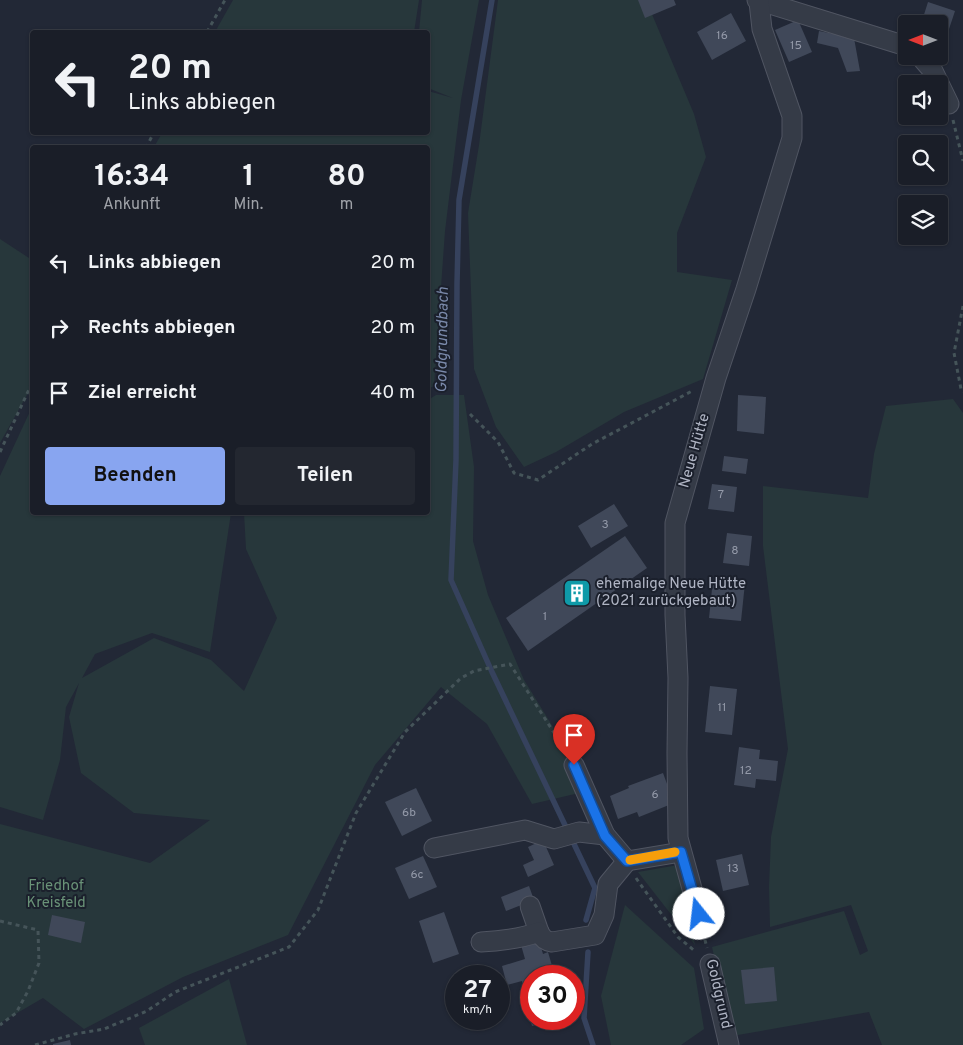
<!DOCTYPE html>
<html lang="de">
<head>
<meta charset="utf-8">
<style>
	:root { --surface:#1a1e28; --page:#232730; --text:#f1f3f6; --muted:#9fa2a8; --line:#383c45; --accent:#88a5f0 }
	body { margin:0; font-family:Overpass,sans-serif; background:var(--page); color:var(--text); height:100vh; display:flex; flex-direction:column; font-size:19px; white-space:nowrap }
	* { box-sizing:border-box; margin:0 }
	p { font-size:16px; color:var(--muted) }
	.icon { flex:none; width:28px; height:28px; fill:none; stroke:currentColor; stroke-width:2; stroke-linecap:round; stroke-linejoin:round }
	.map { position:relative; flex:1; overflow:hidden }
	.side { position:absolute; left:30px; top:145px; width:400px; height:370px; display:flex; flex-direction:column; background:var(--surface); border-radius:5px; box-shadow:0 1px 4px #0004,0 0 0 1px var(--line) }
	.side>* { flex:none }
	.guide { position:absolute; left:30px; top:30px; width:400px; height:105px; border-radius:5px; box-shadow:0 1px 4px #0004,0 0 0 1px var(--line); background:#1a1e28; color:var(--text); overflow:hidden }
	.needle { width:32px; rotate:270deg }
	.fabs { position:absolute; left:898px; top:15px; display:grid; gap:10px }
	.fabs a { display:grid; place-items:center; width:50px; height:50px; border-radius:5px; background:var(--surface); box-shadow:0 1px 4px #0004,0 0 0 1px var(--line); font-size:25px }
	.speed { position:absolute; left:445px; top:965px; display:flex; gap:10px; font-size:25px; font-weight:700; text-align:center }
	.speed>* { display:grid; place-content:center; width:65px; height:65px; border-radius:50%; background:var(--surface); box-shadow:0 1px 4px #0004,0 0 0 1px var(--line); line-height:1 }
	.speed small { font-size:12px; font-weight:400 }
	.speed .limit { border:8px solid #d22; background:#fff; color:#111 }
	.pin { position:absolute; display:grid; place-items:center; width:42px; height:42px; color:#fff; margin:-51px -21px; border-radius:50% 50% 50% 0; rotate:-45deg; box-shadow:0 0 5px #0007 }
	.pin .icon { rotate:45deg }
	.me { position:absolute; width:55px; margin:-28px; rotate:344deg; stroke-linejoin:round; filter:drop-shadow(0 0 4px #0008) }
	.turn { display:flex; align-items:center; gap:18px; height:105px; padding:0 15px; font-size:22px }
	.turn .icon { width:65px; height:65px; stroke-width:2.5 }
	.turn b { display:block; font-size:35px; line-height:42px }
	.eta { display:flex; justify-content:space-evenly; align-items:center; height:85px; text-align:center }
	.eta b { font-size:30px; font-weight:700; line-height:35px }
	.button { display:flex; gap:10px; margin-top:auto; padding:10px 15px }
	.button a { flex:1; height:58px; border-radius:5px; background:var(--accent); color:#111; font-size:20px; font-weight:700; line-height:58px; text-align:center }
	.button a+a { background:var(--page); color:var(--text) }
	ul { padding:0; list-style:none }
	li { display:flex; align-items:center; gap:15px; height:65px; padding:0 15px }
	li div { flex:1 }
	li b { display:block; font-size:19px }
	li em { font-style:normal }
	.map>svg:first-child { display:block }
	.green { fill:#27373b }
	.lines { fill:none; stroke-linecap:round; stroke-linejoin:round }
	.stream { stroke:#36425d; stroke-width:5.5 }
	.building { fill:#404859 }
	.minor-casing { stroke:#505562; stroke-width:21 }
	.path { stroke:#455459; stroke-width:3; stroke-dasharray:4 4; stroke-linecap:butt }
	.minor { stroke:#353b47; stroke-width:19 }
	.route-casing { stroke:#114b97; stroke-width:12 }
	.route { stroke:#1a73e8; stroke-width:9 }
	.slow { stroke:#f59e0b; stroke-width:9 }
	.labels { text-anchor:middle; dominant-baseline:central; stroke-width:4; stroke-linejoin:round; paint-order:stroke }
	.number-label { font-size:12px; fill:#949aa9 }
	.street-label { font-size:15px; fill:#b0b5c4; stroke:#1b202c }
	.poi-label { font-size:15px; fill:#b0b5c4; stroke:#1b202c; text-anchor:start }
	.park-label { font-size:15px; fill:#699277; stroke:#1b202c }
	.water-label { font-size:16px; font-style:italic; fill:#7a89aa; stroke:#1b202c }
</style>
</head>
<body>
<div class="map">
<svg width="963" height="1045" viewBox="0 0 963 1045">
	<rect width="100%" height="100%" fill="#222836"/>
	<g class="green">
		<polygon points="233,0 419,0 414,32 215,32"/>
		<polygon points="422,0 479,0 461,100 445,231 434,386 428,389 428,148 154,147 162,133 428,132 428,91 453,98 428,88 428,32 419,32"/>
		<polygon points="498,0 646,0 694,114 706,157 677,233 677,272 732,280 703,379 624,412 556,452 524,467 496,427 474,369 468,213 479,145"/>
		<polygon points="0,239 32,260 32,386 0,443"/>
		<polygon points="436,395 464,395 474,467 473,541 488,595 524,680 592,790 532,804 487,724 441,687 375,765 288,935 183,977 84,1029 43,998 0,1023 0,824 150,863 210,820 134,813 81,773 69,717 79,683 66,707 60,760 43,820 0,807 0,476 32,407 32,512 231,513 210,652 152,633 95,654 82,678 154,638 211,660 244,691 277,618 246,549 244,513 428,512 428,400"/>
		<polygon points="953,399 963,413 963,1045 882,1045 869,1012 732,1036 712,947 844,911 860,955 868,951 851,905 770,927 769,887 771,837 788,749 763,546 763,486 868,498 874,454 886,406"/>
		<polygon points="678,865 695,945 638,872"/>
		<polygon points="625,905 694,968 704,1029 681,1045 611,1045 601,996"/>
		<polygon points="229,979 247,1045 145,1045 139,1028"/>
	</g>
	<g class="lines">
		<g class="stream">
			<polyline points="492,0 459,200 457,284 456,460 451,580 492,672 595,888 586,920"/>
			<polyline points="588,952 584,1018 593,1045"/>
		</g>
	</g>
	<g class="building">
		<polygon points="638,0 674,0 676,5 645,18"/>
		<polygon points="928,2 955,11 946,38 939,35 939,24 921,24"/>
		<polygon points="731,13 746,41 712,60 697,32"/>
		<polygon points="798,20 812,52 789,62 775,30"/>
		<polygon points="819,31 854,38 860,71 847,72 838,48 817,43"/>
		<polygon points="738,395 766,397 764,434 737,431"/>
		<polygon points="724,456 748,459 746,474 722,471"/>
		<polygon points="712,484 737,487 734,512 708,509"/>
		<polygon points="614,504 628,526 591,548 578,526"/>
		<polygon points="727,533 752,536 749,566 723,563"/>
		<polygon points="625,536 647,568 528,651 506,618"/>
		<polygon points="713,580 745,583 741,621 709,618"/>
		<polygon points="710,686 737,689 732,735 705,732"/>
		<polygon points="739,747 760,750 759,759 778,761 776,781 756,779 755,788 734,785"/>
		<polygon points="663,773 674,803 639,817 637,812 618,819 610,796 629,788 628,786"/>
		<polygon points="416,788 432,821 402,836 385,802"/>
		<polygon points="543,840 554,865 528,877 523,865 534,860 528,847"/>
		<polygon points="742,854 749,885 723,891 716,860"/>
		<polygon points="423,856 437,887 409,899 395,868"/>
		<polygon points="529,886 534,900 506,911 501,897"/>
		<polygon points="444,912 459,954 433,963 419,921"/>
		<polygon points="52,915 85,922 81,943 48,935"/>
		<polygon points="539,940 543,954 548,952 555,976 531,976 531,988 524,990 522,981 507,985 502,966 525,959 521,945"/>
		<polygon points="774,967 777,1001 745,1004 741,970"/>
		<polygon points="531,997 531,1019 558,1019 532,1026 525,999"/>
		<polygon points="70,1040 71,1045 53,1045 53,1044"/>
	</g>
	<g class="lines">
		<g class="minor-casing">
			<g id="minor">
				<polyline points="757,0 906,46"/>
				<polyline points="920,56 933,71 949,104"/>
				<polyline points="574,765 605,835 627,861"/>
				<polyline points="434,848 525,830 554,839 579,832 605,835"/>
				<polyline points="627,861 681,852"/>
				<polyline points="530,906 539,932"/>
				<polyline points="699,914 678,838 677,753 678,678 675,615 675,523 716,378 746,289 792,138 792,116 762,29 759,2"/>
				<path d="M481 942C501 941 520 939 539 932 542 938 545 941 552 942L595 935 604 915 608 884 627 861"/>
				<polyline points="710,964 729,1045"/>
			</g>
		</g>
		<g class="path">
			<polyline points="207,32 225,0"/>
			<polyline points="953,120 963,161"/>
			<polyline points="146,148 154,132"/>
			<polyline points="963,306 954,353 961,389 963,392"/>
			<polyline points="470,414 498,442 514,473 538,480 592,444 694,390"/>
			<polyline points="0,452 32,383"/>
			<polyline points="636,878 678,937 696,952"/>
			<polyline points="0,921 38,930 39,963 28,991 16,1013 0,1025"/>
			<polyline points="703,932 707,948"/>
			<polyline points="35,1045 75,1034 104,1029 147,1011 175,992 289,947 318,910 356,813 405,732 461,678 474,671 510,664 565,750"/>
		</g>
		<use href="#minor" class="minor"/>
	</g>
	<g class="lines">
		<g class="route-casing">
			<polyline id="route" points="574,765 605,836 627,861 681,852 699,914"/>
		</g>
		<use href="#route" class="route"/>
		<polyline class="slow" points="630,860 675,852"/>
	</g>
	<defs>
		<g id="building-square" transform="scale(1.4375)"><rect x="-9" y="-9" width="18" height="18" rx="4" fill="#0f9aa8" stroke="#1b202c"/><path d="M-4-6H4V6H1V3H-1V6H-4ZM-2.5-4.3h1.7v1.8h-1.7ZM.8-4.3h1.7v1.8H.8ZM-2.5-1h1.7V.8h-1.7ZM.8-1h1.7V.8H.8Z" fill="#fff"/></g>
	</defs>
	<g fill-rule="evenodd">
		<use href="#building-square" x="577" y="593"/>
	</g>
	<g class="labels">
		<g class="number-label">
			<text x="722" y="36">16</text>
			<text x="796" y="46">15</text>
			<text x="721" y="495">7</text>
			<text x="605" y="525">3</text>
			<text x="735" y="551">8</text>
			<text x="545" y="617">1</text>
			<text x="722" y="708">11</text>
			<text x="746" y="771">12</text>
			<text x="655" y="795">6</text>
			<text x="409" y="813">6b</text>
			<text x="733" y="869">13</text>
			<text x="417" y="875">6c</text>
		</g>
		<g class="street-label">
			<text transform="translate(695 451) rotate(-74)">Neue Hütte</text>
			<text transform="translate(718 994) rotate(77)">Goldgrund</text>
		</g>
		<g class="poi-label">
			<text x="596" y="584">ehemalige Neue Hütte<tspan x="596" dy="17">(2021 zurückgebaut)</tspan></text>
		</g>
		<g class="park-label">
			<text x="56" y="886">Friedhof<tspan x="56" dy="17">Kreisfeld</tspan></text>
		</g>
		<g class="water-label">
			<text transform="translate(443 340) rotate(-89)">Goldgrundbach</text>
		</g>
	</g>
</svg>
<div class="fabs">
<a><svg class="needle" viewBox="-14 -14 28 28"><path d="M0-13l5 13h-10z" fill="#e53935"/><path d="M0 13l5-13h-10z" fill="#9fa2a8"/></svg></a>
<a><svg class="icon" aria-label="sound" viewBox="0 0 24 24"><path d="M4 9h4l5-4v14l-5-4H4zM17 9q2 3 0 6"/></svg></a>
<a><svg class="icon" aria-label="search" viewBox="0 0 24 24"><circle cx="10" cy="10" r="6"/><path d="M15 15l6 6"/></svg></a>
<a><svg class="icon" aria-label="layers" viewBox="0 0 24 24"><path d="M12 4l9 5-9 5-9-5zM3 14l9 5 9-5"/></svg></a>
</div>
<div class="speed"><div>27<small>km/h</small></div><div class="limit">30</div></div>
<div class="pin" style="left:574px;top:765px;background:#d93025"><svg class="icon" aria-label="arrive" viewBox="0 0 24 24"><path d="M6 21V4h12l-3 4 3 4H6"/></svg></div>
<svg class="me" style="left:699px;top:914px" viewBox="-20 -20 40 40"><circle r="19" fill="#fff"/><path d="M0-13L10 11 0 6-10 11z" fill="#1a73e8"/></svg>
<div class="guide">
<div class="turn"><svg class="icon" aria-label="left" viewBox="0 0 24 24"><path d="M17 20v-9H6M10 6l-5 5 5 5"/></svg><div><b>20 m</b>Links abbiegen</div></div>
</div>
<section class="side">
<div class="eta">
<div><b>16:34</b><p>Ankunft</p></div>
<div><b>1</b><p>Min.</p></div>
<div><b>80</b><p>m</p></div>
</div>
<ul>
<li><svg class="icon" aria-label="left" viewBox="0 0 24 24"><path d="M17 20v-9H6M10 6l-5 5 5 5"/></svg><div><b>Links abbiegen</b></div><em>20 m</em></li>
<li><svg class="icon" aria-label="right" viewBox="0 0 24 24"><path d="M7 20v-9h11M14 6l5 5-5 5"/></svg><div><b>Rechts abbiegen</b></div><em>20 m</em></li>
<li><svg class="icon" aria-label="arrive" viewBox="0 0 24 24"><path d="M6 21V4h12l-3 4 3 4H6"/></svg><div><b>Ziel erreicht</b></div><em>40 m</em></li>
</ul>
<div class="button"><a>Beenden</a><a>Teilen</a></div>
</section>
</div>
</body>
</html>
